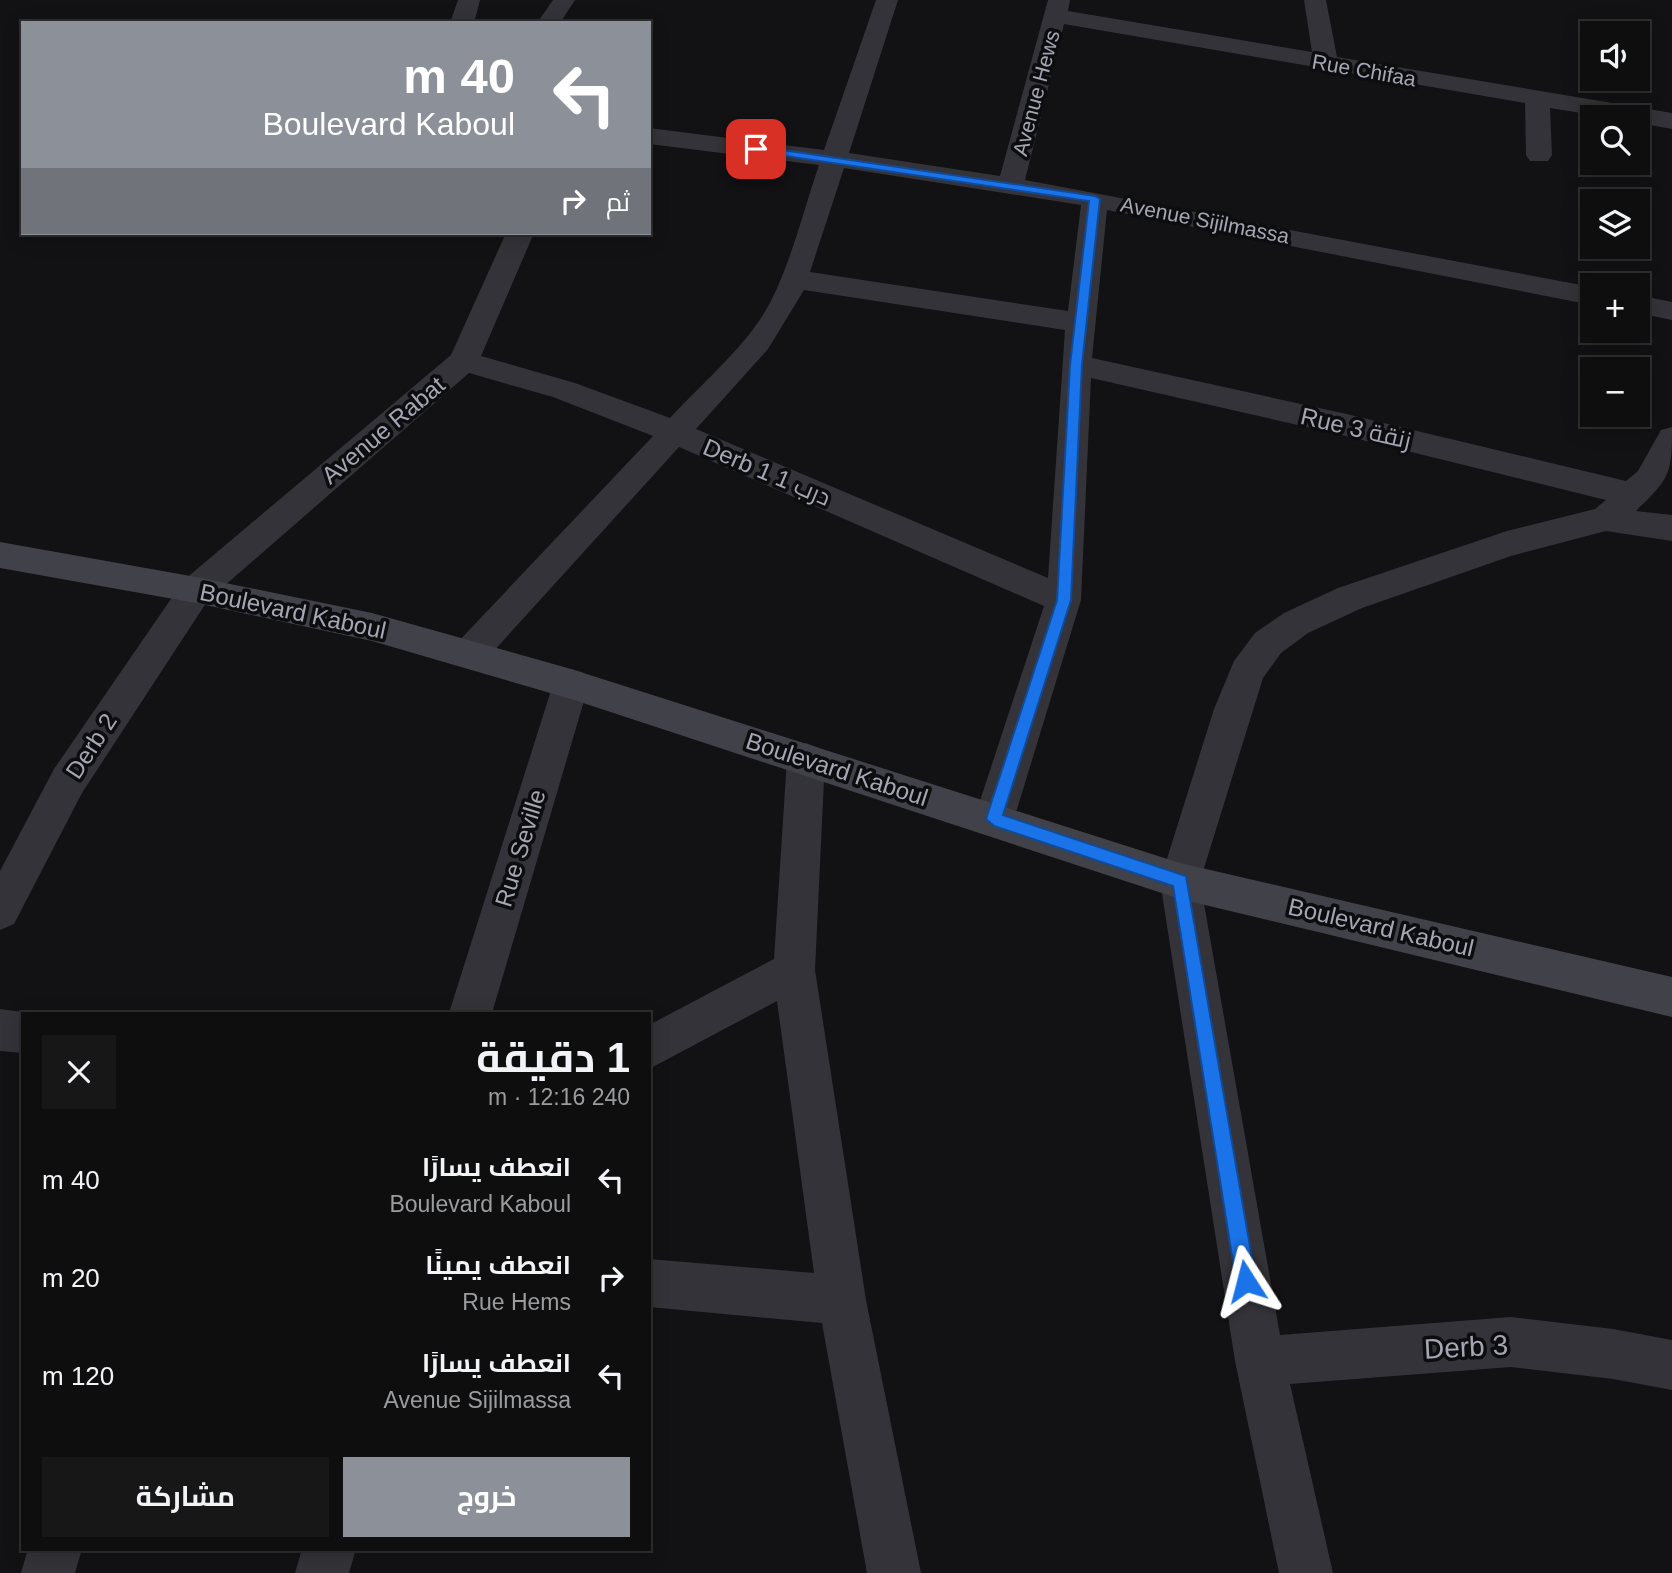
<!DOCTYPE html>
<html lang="ar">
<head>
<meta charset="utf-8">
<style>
	:root { --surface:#0e0e0f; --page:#171718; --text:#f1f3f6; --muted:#9b9c9e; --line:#2e2e2f; --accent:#8c9099 }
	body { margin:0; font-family:Helvetica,Cairo,sans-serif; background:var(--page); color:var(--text); direction:rtl; height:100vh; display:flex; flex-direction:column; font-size:26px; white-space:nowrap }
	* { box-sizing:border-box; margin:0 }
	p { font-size:23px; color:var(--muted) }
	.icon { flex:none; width:38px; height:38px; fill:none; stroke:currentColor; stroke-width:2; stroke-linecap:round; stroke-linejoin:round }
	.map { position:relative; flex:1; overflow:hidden; direction:ltr }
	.sheet { position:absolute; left:21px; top:1012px; width:630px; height:539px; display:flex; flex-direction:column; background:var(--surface); border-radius:0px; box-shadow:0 4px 18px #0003,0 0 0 2px var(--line); direction:rtl }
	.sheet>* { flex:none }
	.top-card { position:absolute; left:21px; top:21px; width:630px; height:214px; border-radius:0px; box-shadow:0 4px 18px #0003,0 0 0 2px var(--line); direction:rtl; background:#8c9099; color:#fff; overflow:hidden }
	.buttons { position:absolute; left:1580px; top:21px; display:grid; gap:14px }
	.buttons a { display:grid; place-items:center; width:70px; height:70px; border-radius:0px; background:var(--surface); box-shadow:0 4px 18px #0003,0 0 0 2px var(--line); font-size:35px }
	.pin { position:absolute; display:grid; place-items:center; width:60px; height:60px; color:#fff; margin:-30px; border-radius:14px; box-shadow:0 4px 10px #0006 }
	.me { position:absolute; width:77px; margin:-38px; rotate:351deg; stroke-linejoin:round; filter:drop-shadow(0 0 5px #0008) }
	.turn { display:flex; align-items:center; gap:24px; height:147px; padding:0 21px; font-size:32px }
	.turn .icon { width:91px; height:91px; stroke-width:2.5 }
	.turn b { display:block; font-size:49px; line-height:60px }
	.then { display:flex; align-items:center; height:66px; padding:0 21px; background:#0003; gap:14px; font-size:26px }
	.round { display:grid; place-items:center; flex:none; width:74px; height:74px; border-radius:0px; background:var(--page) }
	.summary { display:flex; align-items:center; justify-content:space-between; height:119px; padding:0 21px }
	h1 { font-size:42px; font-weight:700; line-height:52px }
	.button { display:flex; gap:14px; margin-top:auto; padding:14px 21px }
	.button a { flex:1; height:80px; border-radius:0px; background:var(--accent); color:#fff; font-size:28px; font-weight:700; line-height:80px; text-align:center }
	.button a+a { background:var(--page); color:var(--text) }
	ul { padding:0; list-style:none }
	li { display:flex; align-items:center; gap:21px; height:98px; padding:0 21px }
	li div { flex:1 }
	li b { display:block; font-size:26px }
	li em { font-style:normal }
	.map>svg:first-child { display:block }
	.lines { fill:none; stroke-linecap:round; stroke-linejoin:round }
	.street { fill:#333339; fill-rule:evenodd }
	.secondary { fill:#414249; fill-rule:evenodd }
	.route { fill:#1a73e8; stroke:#114b97; stroke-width:2 }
	.labels { text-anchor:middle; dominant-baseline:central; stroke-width:7; stroke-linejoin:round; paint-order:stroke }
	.far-street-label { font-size:21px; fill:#a4a6b4; stroke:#0d0d0f }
	.street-label { font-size:24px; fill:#a4a6b4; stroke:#0d0d0f }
	.near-street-label { font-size:28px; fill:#a4a6b4; stroke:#0d0d0f }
</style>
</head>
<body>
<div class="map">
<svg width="1672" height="1573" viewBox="0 0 1672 1573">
	<rect width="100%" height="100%" fill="#121214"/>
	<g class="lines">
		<g class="street">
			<polygon points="458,0 480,0 474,23 450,23"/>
			<polygon points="553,0 575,0 560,23 537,23"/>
			<path d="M876 0H898L849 153 1000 176 1048 0H1070L1068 11 1312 52 1304 0H1326L1337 57 1672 113V129L1638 123V117H1606L1550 108 1552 155 1548 161H1530L1526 155 1525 103 1064 24 1025 180 1592 287V305L1107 210 1092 358 1342 413 1626 481 1638 471 1661 430 1672 427C1672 475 1670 478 1636 511L1672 515V541L1606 531 1511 556 1362 608 1308 633 1281 653 1263 678 1200 881 1280 1335 1511 1317 1613 1329 1672 1340V1390L1613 1379 1511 1367 1290 1384 1333 1573H1279L1235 1361 1160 881 1214 709 1234 661 1255 633 1284 613 1338 588 1507 531 1595 509 1606 500 1342 435 1091 378 1081 600 1014 819 1008 831 994 836 980 831 974 819 1044 606 679 447 482 664 469 668 456 664 451 654 456 644 653 436 553 397 469 373 208 600 82 793 14 924 0 930V871L54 769 184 580 451 355 506 233H534L481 356 575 383 670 418C704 381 748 345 771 301 792 259 804 209 819 165L649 144V128L824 150ZM844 168 1081 205 1068 311 810 272ZM804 290 1065 330 1048 578 696 429 768 349Z"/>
			<polygon points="1638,295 1672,302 1672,320 1638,313"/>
			<polygon points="571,669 584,673 589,684 492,1013 449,1013 553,684 558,673"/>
			<polygon points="806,743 819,748 825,759 815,970 866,1300 921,1573 867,1573 822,1323 649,1307 649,1259 814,1273 777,1001 649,1069 649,1025 774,959 787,759 793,748"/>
			<polygon points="0,1009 29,1013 23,1013 23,1053 0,1051"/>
			<polygon points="28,1549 82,1549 75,1573 21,1573"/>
			<polygon points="302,1549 356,1549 349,1573 295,1573"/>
		</g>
		<polygon class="secondary" points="0,542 196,577 372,613 571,669 1180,863 1672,977 1672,1017 1180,899 571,699 372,641 196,603 0,568"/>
	</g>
	<polygon class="route" points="756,146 1095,196 1100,199 1082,365 1071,600 1003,815 1186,876 1256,1281 1253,1288 1246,1291 1239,1288 1236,1281 1173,886 994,826 986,819 1057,600 1070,365 1089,201 752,151 752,147"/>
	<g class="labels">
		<g class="far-street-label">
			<text transform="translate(1364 70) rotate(10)">Rue Chifaa</text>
			<text transform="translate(1036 93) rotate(-75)">Avenue Hews</text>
			<text transform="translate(1205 220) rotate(11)">Avenue Sijilmassa</text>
		</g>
		<g class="street-label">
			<text transform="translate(1356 428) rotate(13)">Rue 3 زنقة</text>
			<text transform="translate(383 430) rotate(-40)">Avenue Rabat</text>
			<text transform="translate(767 472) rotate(23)">Derb 1 درب 1</text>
			<text transform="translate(293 611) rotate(12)">Boulevard Kaboul</text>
			<text transform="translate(91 746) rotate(-57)">Derb 2</text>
			<text transform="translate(837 769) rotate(18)">Boulevard Kaboul</text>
			<text transform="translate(520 848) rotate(-73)">Rue Seville</text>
			<text transform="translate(1381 927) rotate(13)">Boulevard Kaboul</text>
		</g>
		<g class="near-street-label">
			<text transform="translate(1466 1347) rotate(-3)">Derb 3</text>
		</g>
	</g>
</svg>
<div class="buttons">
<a><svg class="icon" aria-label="sound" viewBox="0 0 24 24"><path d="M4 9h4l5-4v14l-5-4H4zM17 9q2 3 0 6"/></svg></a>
<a><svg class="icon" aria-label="search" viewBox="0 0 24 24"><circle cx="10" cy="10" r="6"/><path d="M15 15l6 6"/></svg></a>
<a><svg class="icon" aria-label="layers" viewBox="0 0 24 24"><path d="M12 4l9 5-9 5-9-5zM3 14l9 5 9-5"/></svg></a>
<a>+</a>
<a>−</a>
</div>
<div class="pin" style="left:756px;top:149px;background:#d93025"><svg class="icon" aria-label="arrive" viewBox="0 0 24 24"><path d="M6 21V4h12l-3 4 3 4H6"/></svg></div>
<svg class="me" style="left:1246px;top:1281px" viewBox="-20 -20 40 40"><path d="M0-17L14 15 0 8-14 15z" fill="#1a73e8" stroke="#fff" stroke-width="4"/></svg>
<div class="top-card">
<div class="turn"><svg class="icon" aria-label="left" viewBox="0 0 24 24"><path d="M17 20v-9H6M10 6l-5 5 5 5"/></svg><div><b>40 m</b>Boulevard Kaboul</div></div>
<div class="then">ثم<svg class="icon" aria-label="right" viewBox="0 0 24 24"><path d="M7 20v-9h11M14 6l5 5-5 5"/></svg></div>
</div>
<section class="sheet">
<div class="summary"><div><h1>1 دقيقة</h1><p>240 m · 12:16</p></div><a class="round"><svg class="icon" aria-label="close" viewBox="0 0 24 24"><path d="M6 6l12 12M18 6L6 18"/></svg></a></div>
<ul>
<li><svg class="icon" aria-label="left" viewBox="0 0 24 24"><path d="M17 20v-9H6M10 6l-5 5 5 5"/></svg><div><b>انعطف يسارًا</b><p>Boulevard Kaboul</p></div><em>40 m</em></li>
<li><svg class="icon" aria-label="right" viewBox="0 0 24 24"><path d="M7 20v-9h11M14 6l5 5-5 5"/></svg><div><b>انعطف يمينًا</b><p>Rue Hems</p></div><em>20 m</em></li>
<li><svg class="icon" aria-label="left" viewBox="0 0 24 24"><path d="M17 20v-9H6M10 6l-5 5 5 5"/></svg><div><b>انعطف يسارًا</b><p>Avenue Sijilmassa</p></div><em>120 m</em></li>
</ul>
<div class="button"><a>خروج</a><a>مشاركة</a></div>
</section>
</div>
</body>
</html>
